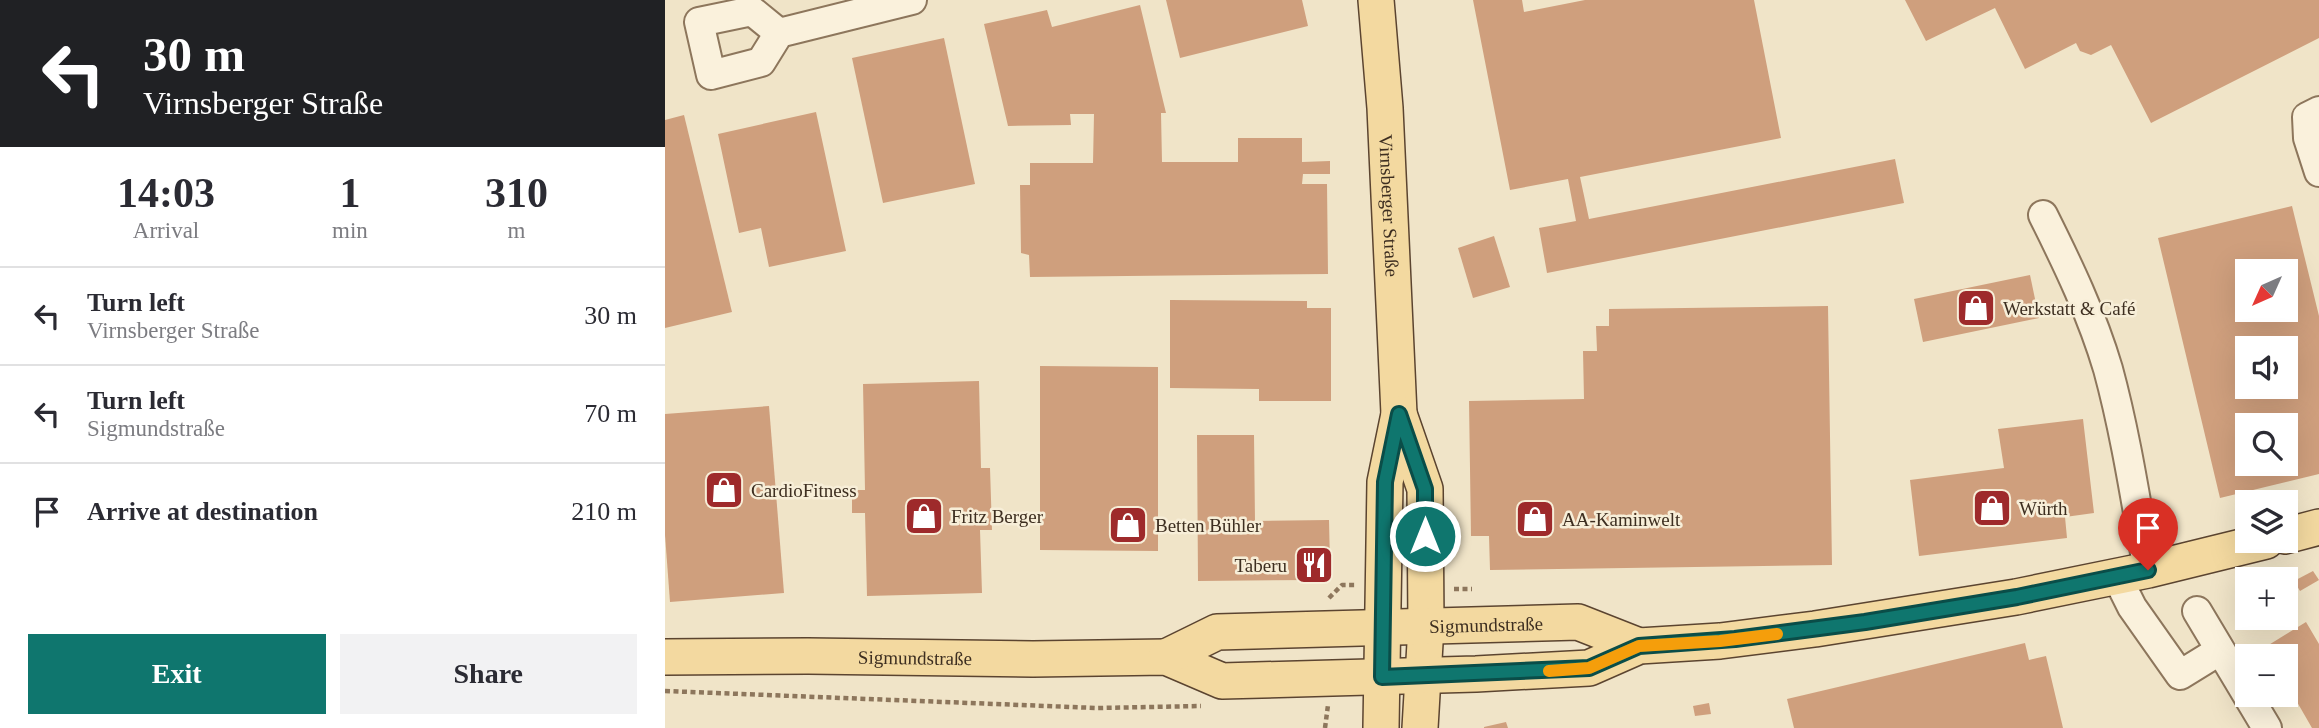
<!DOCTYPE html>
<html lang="en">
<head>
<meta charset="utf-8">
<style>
	:root { --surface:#fff; --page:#f2f2f3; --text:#2b2b33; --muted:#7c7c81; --line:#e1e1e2; --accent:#0f766e }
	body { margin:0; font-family:Georgia,serif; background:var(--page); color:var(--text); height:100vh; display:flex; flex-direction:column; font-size:26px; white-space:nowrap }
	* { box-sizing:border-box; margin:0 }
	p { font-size:23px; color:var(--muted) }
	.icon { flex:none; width:38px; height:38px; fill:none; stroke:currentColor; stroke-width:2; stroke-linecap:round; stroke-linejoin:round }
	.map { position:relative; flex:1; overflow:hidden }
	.details { display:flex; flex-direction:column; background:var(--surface); width:665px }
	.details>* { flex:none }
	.banner { background:#202124; color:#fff; overflow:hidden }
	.needle { width:46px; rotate:225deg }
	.tools { position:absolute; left:1570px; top:259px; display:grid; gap:14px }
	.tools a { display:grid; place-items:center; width:63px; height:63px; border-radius:0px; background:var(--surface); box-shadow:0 7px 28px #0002; font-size:35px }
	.pin { position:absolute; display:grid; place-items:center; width:60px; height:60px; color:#fff; margin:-72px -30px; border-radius:50% 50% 50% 0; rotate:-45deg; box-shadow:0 0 7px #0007 }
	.pin .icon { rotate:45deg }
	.me { position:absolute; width:77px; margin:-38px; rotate:0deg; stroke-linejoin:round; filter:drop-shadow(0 0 5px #0008) }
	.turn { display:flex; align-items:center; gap:24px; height:147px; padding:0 28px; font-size:32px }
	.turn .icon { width:91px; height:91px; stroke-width:2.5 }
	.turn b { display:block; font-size:49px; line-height:60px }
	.eta { display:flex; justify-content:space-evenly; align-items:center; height:119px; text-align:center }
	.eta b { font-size:42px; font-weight:600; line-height:49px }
	.primary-button { display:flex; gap:14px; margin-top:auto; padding:14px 28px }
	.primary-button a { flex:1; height:80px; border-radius:0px; background:var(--accent); color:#fff; font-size:28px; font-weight:600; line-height:80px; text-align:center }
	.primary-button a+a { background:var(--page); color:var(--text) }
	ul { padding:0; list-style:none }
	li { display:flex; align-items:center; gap:21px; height:98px; padding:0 28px; border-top:2px solid var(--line) }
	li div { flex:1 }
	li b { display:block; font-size:26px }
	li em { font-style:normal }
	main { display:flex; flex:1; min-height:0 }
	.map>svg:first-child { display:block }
	.building { fill:#cf9f7d; fill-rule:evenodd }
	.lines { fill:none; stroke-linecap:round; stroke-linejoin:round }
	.minor-casing { stroke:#8d765c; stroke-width:32 }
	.major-casing { stroke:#5b4430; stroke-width:38 }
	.path { stroke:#8d765c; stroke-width:4.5; stroke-dasharray:5 3.5; stroke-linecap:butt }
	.minor { stroke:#faf1dc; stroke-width:28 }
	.major { stroke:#f3d9a0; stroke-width:35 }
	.route-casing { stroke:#0a4d48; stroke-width:18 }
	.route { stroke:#0f766e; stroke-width:12 }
	.slow { stroke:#f59e0b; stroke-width:12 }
	.labels { text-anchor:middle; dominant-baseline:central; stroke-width:5; stroke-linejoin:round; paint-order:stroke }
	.street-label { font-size:19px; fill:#3d2e20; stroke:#f7eed8 }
	.poi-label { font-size:19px; fill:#3d2e20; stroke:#f7eed8; text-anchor:start }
</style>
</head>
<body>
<main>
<section class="details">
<div class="banner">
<div class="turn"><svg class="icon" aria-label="left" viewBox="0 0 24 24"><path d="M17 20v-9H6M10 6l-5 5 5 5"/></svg><div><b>30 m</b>Virnsberger Straße</div></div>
</div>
<div class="eta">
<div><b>14:03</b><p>Arrival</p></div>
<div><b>1</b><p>min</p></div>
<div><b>310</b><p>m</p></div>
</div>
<ul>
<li><svg class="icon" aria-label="left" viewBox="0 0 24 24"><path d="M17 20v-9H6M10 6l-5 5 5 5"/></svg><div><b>Turn left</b><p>Virnsberger Straße</p></div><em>30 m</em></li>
<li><svg class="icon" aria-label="left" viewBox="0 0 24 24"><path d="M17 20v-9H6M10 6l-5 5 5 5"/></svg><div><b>Turn left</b><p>Sigmundstraße</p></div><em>70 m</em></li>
<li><svg class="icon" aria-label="arrive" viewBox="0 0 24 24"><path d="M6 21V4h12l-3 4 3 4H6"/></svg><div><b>Arrive at destination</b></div><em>210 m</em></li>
</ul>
<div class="primary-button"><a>Exit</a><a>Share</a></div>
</section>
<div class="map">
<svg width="1654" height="728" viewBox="0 0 1654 728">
	<rect width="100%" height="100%" fill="#f0e4c8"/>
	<g class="building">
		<polygon points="501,0 637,0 643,26 515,58"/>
		<polygon points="808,0 857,0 859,12 920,0 1089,0 1116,138 915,177 924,219 1230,159 1239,203 882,273 874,228 911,221 903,179 845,190"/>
		<polygon points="1240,0 1654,0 1654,38 1486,123 1446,45 1426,55 1415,51 1411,43 1360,69 1330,8 1261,41"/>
		<polygon points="475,5 501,113 496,113 497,162 573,162 573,138 637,138 637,162 665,161 665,174 638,174 637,184 662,184 663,274 365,277 364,255 356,253 355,185 365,185 365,163 428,163 429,114 405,114 406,125 343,126 319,24 382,10 387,27"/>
		<polygon points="279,38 310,184 218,203 187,58"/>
		<polygon points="151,112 181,251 104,267 96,228 74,233 53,134"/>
		<polygon points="19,115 67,312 0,328 0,120"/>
		<path d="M1627 206 1654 316V474L1555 498 1493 238ZM1582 271H1620V310H1582ZM1582 348H1620V387H1582ZM1582 425H1620V464H1582Z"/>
		<polygon points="829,236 845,287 808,298 793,248"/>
		<polygon points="1365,275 1374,318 1258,342 1249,299"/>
		<polygon points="505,300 642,301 642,308 666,308 666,401 594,401 594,389 505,388"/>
		<polygon points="1163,306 1167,565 825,570 824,536 806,536 804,401 919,399 918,351 932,351 931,326 944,326 944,309"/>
		<polygon points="375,366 493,367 493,551 375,550"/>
		<polygon points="314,381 316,468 325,468 327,530 315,530 317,593 202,596 200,513 187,513 187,490 200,490 198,384"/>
		<polygon points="104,406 119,593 5,602 0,535 0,414"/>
		<polygon points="1418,419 1429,513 1400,517 1402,538 1254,556 1245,480 1339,468 1333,429"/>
		<polygon points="532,435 589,435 590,521 664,520 665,564 647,580 533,581"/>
		<polygon points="1648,571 1654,580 1635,591 1629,581"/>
		<polygon points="1641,622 1654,644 1654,728 1647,728 1628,695 1617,702 1613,695 1620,695 1620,656 1608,656 1602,646"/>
		<polygon points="1360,643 1364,660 1381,656 1398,728 1129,728 1122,699"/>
		<polygon points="1044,703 1046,714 1030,716 1028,706"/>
		<polygon points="841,722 843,728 819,728 819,727"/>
	</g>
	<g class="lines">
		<g class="minor-casing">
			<g id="minor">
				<polyline points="114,33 87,11 34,22 46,75 96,62 114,33 247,0"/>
				<polyline points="1654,111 1642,117 1643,138 1654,172"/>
				<path d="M1378 215C1403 265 1427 315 1443 369 1461 435 1471 503 1483 570"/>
				<polyline points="1452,577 1467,607 1515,675 1554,651"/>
				<polyline points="1532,611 1602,728"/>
			</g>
		</g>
		<g class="major-casing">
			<g id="major">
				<path id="s1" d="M711 0 720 108 734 414 720 482 716 728"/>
				<polyline points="734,414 760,489 761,626 755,728"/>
				<polyline points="1620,536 1654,527"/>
				<path id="s2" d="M0 657 143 656 368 659 501 657 557 681 811 674 924 668 974 646 1055 641 1150 629 1351 597 1483 570 1601 541"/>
				<path id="s3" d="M501 657 552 632 913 622 974 646"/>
			</g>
		</g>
		<g class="path">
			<polyline points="789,589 807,589"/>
			<polyline points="664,598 677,585 690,585"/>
			<polyline points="0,691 432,708 536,706"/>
			<polyline points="660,728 663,705"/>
		</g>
		<use href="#minor" class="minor"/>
		<use href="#major" class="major"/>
	</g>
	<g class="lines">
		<g class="route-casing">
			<polyline id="route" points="760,536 760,489 734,414 720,482 717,677 924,668 974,646 1070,639 1200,622 1352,597 1483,570"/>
		</g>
		<use href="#route" class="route"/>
		<polyline class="slow" points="884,671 924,668 974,646 1055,641 1112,634"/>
	</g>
	<defs>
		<g id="shop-square" transform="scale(2.0125)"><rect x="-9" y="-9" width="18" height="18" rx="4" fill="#9e2a2b" stroke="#f7eed8"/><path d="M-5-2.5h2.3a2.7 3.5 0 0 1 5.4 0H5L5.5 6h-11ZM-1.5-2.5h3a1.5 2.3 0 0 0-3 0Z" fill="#fff"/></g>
		<g id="restaurant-square" transform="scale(2.0125)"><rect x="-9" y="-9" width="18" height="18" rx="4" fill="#9e2a2b" stroke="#f7eed8"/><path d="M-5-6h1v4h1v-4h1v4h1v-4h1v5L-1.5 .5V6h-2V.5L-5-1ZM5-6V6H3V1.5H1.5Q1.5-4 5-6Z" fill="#fff"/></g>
	</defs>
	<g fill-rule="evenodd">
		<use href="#shop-square" x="1311" y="308"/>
		<use href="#shop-square" x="59" y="490"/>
		<use href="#shop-square" x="1327" y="508"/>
		<use href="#shop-square" x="259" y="516"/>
		<use href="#shop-square" x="870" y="519"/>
		<use href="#shop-square" x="463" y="525"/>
		<use href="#restaurant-square" x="649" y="565"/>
	</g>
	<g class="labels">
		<g class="street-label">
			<text stroke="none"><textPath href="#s1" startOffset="206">Virnsberger Straße</textPath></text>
			<text stroke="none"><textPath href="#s3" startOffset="326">Sigmundstraße</textPath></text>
			<text stroke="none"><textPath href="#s2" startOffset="250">Sigmundstraße</textPath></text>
		</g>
		<g class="poi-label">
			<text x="1338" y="308">Werkstatt &amp; Café</text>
			<text x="86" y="490">CardioFitness</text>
			<text x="1354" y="508">Würth</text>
			<text x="286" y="516">Fritz Berger</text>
			<text x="897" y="519">AA-Kaminwelt</text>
			<text x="490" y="525">Betten Bühler</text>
			<text x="622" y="565" text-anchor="end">Taberu</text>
		</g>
	</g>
</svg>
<div class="tools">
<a><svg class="needle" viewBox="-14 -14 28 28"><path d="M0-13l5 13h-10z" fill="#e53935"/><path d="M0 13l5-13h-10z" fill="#7c7c81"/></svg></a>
<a><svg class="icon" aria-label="sound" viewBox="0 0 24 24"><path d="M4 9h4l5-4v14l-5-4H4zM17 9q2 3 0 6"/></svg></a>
<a><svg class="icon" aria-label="search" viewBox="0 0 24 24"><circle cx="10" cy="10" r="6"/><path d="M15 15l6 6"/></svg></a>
<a><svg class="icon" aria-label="layers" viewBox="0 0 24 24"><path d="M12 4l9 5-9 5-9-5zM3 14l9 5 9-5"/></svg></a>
<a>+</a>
<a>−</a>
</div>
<div class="pin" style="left:1483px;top:570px;background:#d93025"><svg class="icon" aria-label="arrive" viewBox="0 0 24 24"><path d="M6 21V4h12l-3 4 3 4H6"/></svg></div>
<svg class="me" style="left:760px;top:536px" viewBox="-20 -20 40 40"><circle r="17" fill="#0f766e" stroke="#fff" stroke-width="3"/><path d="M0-11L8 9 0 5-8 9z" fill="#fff"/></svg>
</div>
</main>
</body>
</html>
